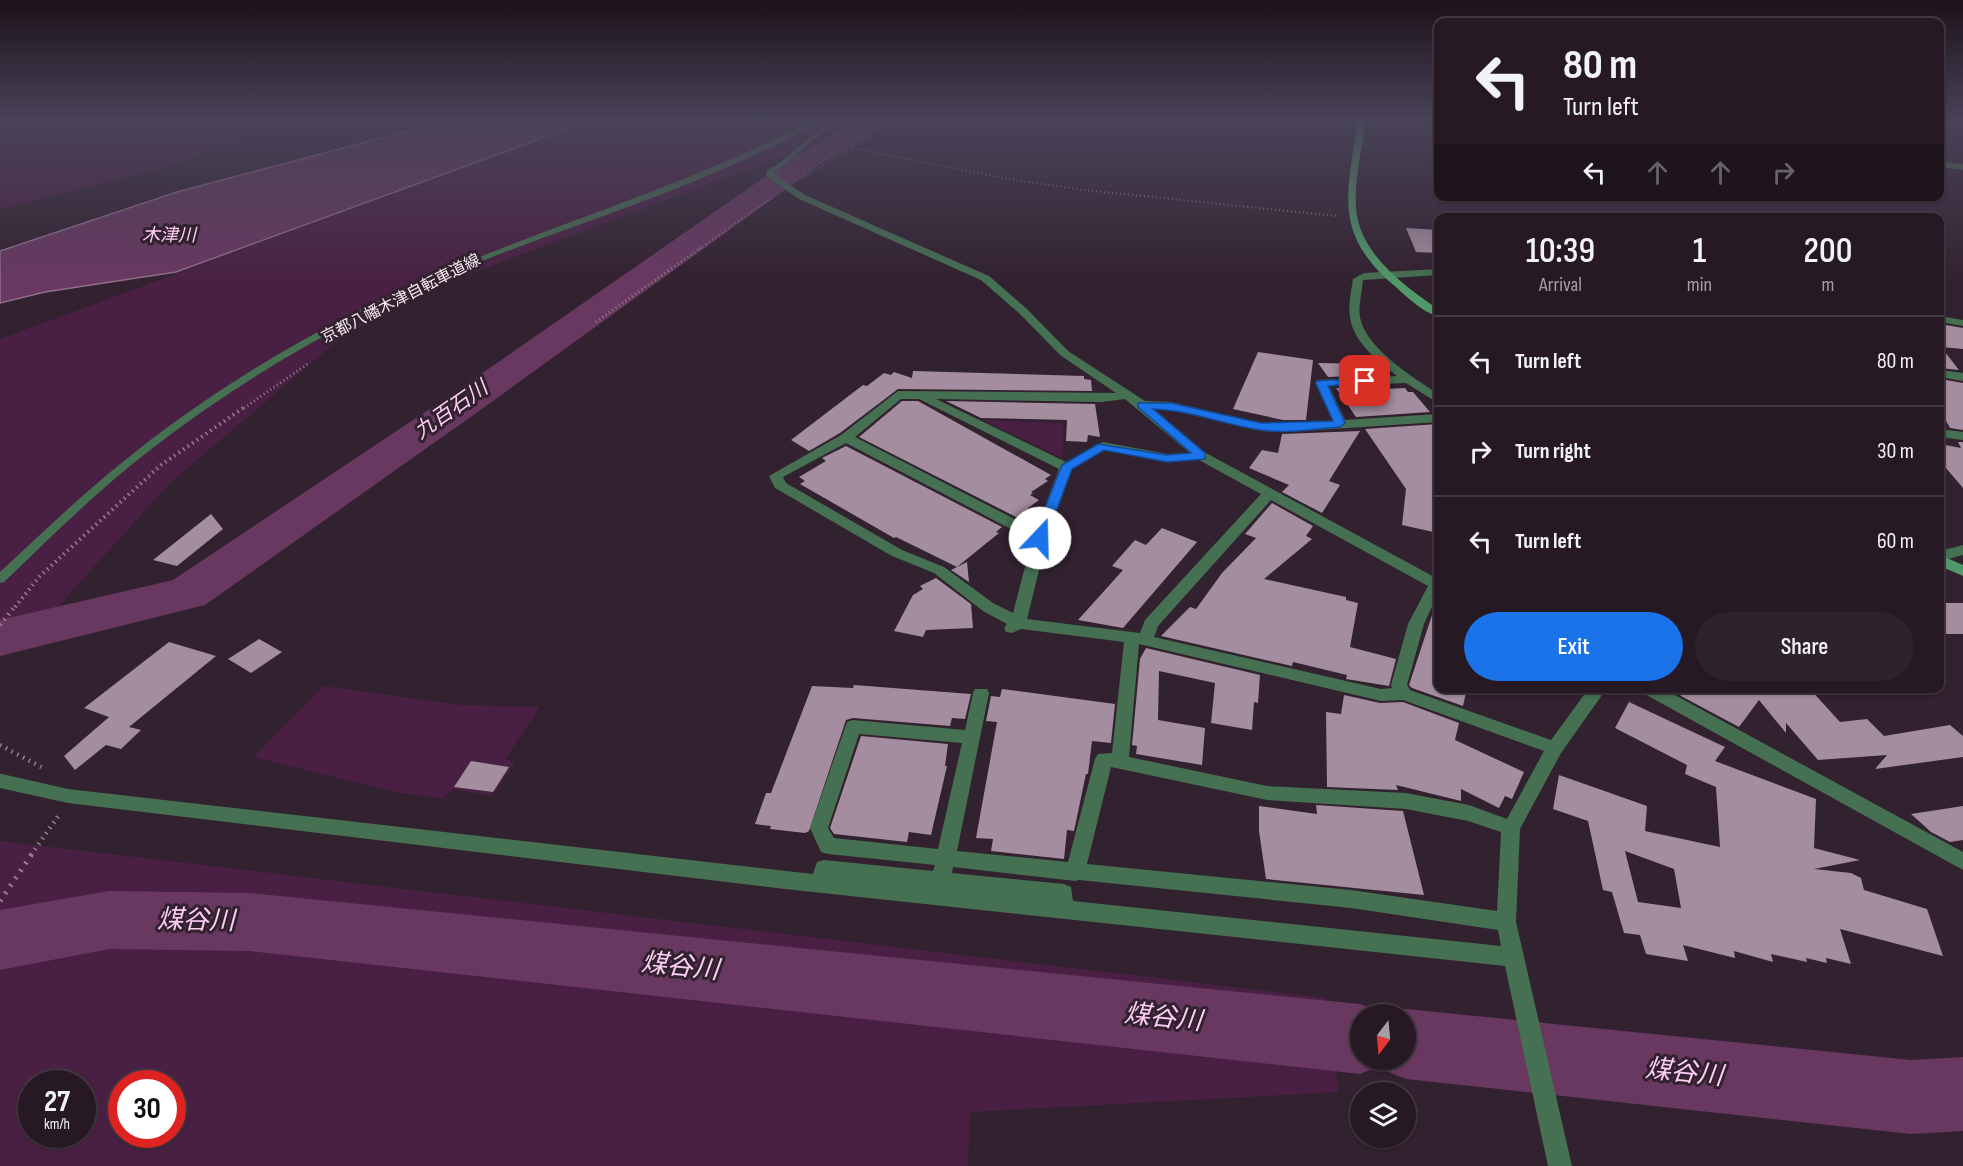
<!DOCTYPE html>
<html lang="en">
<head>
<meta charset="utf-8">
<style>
	:root { --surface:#261923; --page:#2e222b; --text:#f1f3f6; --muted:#a4a0a6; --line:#423841; --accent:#1a73e8 }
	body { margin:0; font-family:"Sofia Sans Condensed","Noto Sans JP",sans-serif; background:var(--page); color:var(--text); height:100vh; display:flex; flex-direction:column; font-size:22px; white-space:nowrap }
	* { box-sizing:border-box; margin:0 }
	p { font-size:20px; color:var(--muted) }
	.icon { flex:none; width:33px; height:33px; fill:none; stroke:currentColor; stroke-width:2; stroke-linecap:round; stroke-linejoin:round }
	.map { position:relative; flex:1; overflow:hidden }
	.sheet { position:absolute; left:1434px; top:213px; width:510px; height:480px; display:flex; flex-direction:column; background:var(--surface); border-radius:12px; box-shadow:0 2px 4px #0004,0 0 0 2px var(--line) }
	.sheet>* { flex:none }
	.hud { position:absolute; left:1434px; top:18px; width:510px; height:183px; border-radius:12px; box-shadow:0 2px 4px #0004,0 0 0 2px var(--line); background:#261923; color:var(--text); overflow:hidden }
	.needle { width:39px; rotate:196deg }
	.tools { position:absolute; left:1350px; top:1004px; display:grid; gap:12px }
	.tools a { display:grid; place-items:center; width:66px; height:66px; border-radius:50%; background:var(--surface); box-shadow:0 2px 4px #0004,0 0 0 2px var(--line); font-size:30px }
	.speed { position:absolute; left:18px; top:1070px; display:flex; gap:12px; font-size:30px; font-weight:700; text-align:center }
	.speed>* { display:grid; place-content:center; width:78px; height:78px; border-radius:50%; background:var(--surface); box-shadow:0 2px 4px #0004,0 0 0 2px var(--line); line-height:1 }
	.speed small { font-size:15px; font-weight:400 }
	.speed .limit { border:9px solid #d22; background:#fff; color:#111 }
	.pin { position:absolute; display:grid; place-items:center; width:51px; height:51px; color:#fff; margin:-26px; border-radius:12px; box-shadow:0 3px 9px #0006 }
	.me { position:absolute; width:66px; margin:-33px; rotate:21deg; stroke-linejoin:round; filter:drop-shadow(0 0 4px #0008) }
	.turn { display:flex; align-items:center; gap:21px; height:126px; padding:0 30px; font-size:27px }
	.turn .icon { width:78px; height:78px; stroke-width:2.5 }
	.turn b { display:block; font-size:42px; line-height:51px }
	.lanes { display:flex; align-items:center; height:57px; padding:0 30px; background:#0003; justify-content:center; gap:30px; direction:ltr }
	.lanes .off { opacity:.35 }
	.eta { display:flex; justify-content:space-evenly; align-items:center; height:102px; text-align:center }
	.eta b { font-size:36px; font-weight:600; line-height:42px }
	.action { display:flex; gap:12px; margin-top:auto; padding:12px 30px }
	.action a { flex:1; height:69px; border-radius:36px; background:var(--accent); color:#fff; font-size:24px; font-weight:600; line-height:69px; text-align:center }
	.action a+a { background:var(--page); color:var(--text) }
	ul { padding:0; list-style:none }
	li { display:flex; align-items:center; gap:18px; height:90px; padding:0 30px; border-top:2px solid var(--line) }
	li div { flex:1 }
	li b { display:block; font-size:22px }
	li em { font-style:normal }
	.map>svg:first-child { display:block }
	.green { fill:#492043; fill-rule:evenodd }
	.water { fill:#693861; stroke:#936d8c; stroke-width:1.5 }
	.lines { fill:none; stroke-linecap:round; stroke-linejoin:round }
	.river { fill:#693861; fill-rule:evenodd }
	.building { fill:#a38d9e; fill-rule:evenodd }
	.path-far4 { stroke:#8f818c; stroke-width:2; stroke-dasharray:1 3; stroke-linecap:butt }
	.path-far3 { stroke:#8f818c; stroke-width:3; stroke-dasharray:1 3; stroke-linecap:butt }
	.path-far2 { stroke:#8f818c; stroke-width:4; stroke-dasharray:1.5 4; stroke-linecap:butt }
	.path-far1 { stroke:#8f818c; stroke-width:4.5; stroke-dasharray:1.5 5; stroke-linecap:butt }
	.path { stroke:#8f818c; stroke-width:5; stroke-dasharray:2 7; stroke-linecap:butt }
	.lane { fill:#457052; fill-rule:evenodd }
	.street { fill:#457052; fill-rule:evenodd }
	.secondary { fill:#52996a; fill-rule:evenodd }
	.route { fill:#1a73e8; stroke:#114b97; stroke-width:1.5 }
	.labels { text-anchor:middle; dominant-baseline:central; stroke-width:6; stroke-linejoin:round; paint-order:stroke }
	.far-street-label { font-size:16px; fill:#f5e9f2; stroke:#32212f }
	.far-water-label { font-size:18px; font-style:italic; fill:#fdcdf3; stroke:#32212f }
	.water-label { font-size:21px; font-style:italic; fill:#fdcdf3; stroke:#32212f }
	.near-water-label { font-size:26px; font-style:italic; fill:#fdcdf3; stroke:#32212f }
</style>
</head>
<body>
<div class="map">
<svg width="1963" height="1166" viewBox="0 0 1963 1166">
	<rect width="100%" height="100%" fill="#32212f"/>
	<g class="green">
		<polygon points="0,121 290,121 165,168 0,209"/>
		<polygon points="589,121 851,121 773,160 448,282 343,336 170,483 44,622 0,633 0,339"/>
		<polygon points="983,420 1063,423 1062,458"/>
		<polygon points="323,686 462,705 540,707 505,759 515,762 492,796 453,789 443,799 396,792 253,757"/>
		<path d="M0 841 1326 998 1339 1092 970 1112 968 1166H0ZM32 1083H82V1134H32ZM122 1083H172V1134H122Z"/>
	</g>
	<polygon class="water" points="445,121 589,121 176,272 45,292 0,303 0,251 177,192"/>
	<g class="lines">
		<g class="river">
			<polygon points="857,121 888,121 885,126 818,166 486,406 205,605 0,656 0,620 173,580 458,390 798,154"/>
			<polygon points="109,891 250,893 1360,1004 1384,1014 1360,1014 1360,1059 1406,1059 1406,1014 1394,1014 1406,1009 1911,1060 1963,1057 1963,1131 1911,1134 1406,1079 1381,1069 1380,1066 1360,1074 250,951 109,949 0,970 0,910"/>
		</g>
	</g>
	<g class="building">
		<polygon points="1406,228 1438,230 1438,253 1416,252"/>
		<polygon points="1940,324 1963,328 1963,349 1941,347 1959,370 1940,368"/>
		<polygon points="1258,352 1313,360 1306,420 1283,420 1233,409"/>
		<polygon points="1318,363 1372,364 1378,375 1328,377"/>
		<polygon points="913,371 1084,376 1084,379 1091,380 1092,391 898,389 840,433 809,451 791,440 863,385 867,386 884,373 891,375 894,372 912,378"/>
		<polygon points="1940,379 1963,383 1963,430 1950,428 1940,410"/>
		<polygon points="1384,386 1386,389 1405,388 1408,392 1413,392 1430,412 1356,417 1336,388"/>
		<polygon points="902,401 918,401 1051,475 1045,479 1048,481 1031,492 1033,493 1030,495 1039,500 1016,517 859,437"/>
		<polygon points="946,401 1095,404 1100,437 1088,435 1087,442 1066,441 1067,420 981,418"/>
		<polygon points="1438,424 1438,533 1402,525 1406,489 1365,429"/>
		<polygon points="1360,431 1329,481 1340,485 1322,513 1282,492 1289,485 1249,468 1262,450 1278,453 1282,434"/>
		<polygon points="1958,442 1963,442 1963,488 1940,461 1940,444 1961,448"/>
		<polygon points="846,446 1002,527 996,532 999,533 957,567 896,537 894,538 800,484 805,481 799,477 826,461 822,458"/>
		<polygon points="1272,503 1313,526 1306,536 1312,539 1264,579 1346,597 1346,600 1358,603 1350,647 1396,659 1389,686 1346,679 1347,675 1293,662 1292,666 1161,636 1190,607 1196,609 1222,573 1256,538 1245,534"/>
		<polygon points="211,514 223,529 177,566 153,560"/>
		<polygon points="1162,528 1197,542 1123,628 1078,620 1123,570 1112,566 1135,540 1146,545"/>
		<polygon points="967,562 969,582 951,570"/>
		<polygon points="936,578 971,604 973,628 926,630 923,637 894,631 913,595 923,589 920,586"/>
		<rect x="1940" y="603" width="23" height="31"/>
		<polygon points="1435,606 1438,607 1438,688 1467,688 1463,706 1412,688 1409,685"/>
		<polygon points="259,639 282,652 251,673 228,659"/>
		<polygon points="169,642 216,656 129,727 141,730 121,749 106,745 75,770 64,756 109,717 84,708"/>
		<polygon points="1146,648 1260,675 1258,703 1254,702 1252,730 1211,723 1215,683 1159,671 1158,720 1205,728 1202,765 1136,754 1137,746 1132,745 1140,659"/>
		<polygon points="854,685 971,694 965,719 952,718 950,726 853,718 846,720 809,831 805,833 770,829 771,826 755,824 766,793 771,793 812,686 853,688"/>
		<polygon points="1674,688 1809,688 1840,722 1867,719 1884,736 1950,725 1963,736 1963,757 1875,769 1887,755 1818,760 1786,723 1786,733 1759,700 1739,727 1681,696"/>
		<polygon points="1002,689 1115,704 1111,743 1092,741 1088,774 1086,774 1074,831 1067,830 1064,859 991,851 993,839 976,838 997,722 986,721 991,696 1000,697"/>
		<polygon points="1344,695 1380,703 1403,702 1459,723 1455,740 1524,772 1512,799 1505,796 1499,808 1461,789 1461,801 1396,785 1398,790 1327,787 1326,712 1341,714"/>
		<path d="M1629 702 1725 747 1715 761 1816 799 1814 848 1860 860 1814 869 1851 873 1861 878 1864 890 1927 909 1943 956 1840 929 1851 964 1826 958 1827 963 1806 958 1807 962 1771 954 1773 962 1734 951 1735 958 1683 945 1688 961 1646 954 1640 935 1624 933 1612 892 1603 890 1588 821 1553 809 1559 775 1647 806 1645 831 1720 847 1716 787 1685 774 1687 765 1615 728ZM1625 851 1674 869 1681 908 1638 902Z"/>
		<polygon points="861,736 948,744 945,766 947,766 931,835 909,832 907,842 834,834 830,828"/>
		<polygon points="471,761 509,767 493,792 454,787"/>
		<polygon points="1316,805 1403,811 1424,895 1266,879 1259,831 1259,806 1317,814"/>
		<polygon points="1963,806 1963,840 1950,842 1931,832 1911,814"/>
	</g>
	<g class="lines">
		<g class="path-far4">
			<polyline points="852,148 1014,180 1084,190 1337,216"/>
			<polyline points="802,178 852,148 886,121"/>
			<polyline points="699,249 773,197"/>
		</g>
		<g class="path-far3">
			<polyline points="596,322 702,247"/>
			<polyline points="244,408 309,363"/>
		</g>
		<polyline class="path-far2" points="15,607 40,576 161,465 246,406"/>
		<g class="path-far1">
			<polyline points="0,625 16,605"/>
			<polyline points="0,745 45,769"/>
			<polyline points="31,855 59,815"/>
		</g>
		<polyline class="path" points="0,901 32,854"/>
		<g class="lane">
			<path d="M811 121H819C795 138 765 150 739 162 654 201 564 228 477 263 359 311 246 375 145 454 95 493 50 538 4 582L0 583V572C39 536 77 499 119 465 210 390 315 328 424 280 552 224 685 187 811 121Z"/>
			<polygon points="830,121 837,121 777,170 773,170 773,168"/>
		</g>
		<g class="street">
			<polygon points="1410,121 1438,121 1438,125"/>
			<polygon points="1940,162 1963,164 1963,170 1940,167"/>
			<path d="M772 167H778L779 169 774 174 805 195 989 276 1027 309 1068 351 1145 401 1171 402 1261 423 1333 421 1315 383 1317 380 1397 376C1379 362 1353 342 1350 317 1348 305 1351 292 1353 279L1364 273 1438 269V275L1363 280C1362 293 1358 305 1360 317 1365 348 1414 378 1438 394V403L1406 383 1329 386 1345 420 1438 414V422L1287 432 1261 431 1171 410 1154 409 1206 453 1438 579V594L1424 624 1407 685 1410 690 1551 740 1589 688H1607L1561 753 1520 829 1516 922 1572 1166H1548L1505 966 785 889 68 803 0 788V774H2L68 789 813 874 817 862 824 860 933 871 935 865 828 854 821 852 810 828 847 722 853 720 965 730 973 693 975 689H987L989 693 957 851 1068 862 1095 759 1098 754 1112 753 1124 642 1021 629 1012 633 1006 632 1004 628 1007 624 983 611 934 573 892 556 775 488 769 476 841 435 898 391 1116 393 1060 355 1019 313 981 280 799 199 766 176V172ZM901 399H919L1059 469 1036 530 855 437ZM936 399 1102 402 1125 399 1190 453 1167 454 1103 442 1066 462ZM846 443 1032 540 1013 613 993 603 944 567 902 550 786 483 783 477ZM1105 450 1167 462 1199 460 1261 494 1145 620 1140 633 1027 619 1047 538 1072 469ZM1271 500 1428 586 1408 624 1391 685 1392 688 1381 689 1154 637 1158 626ZM1139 644 1381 701 1403 700 1544 751 1507 819 1469 805 1406 793 1267 786 1129 757ZM859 734 962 743 938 849 834 838 828 828ZM1111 767 1267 800 1406 809 1468 821 1501 832 1497 911 1351 890 1087 864ZM953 867 1075 881 1079 880 1351 908 1498 930 1501 946 1073 901 1071 887 1064 884 952 873Z"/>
			<polygon points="1940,316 1963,320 1963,326 1940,322"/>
			<polygon points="1940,370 1963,373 1963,381 1940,377"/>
			<polygon points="1940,429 1963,432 1963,440 1940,437"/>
			<polygon points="1963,545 1963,555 1940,561 1940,551"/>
			<polygon points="1639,688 1662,688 1963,852 1963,870 1641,692"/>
		</g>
		<g class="secondary">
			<path d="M1358 121H1366C1362 150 1354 179 1356 208 1359 253 1404 286 1438 309V316C1424 313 1408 298 1397 288 1332 234 1347 195 1358 121Z"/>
			<polygon points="1940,555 1963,565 1963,576 1940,566"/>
		</g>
	</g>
	<linearGradient id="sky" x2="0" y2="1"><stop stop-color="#1c121a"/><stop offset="0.42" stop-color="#494358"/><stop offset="1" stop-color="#494358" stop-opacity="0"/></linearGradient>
	<rect width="1963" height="285" fill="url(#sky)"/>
	<path class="route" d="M1365 378 1368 379V383L1328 386 1345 423 1340 427C1314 429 1287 434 1261 430 1224 425 1190 410 1153 409L1205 453V459L1167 462 1104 450 1072 469 1046 538 1040 542 1033 538 1062 465 1098 444 1167 455 1191 453 1138 407V403H1171L1261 423 1333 421 1316 383 1317 381Z"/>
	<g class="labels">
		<g class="far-street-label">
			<text transform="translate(401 299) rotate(-27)">京都八幡木津自転車道線</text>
		</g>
		<g class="far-water-label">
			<text x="169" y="235">木津川</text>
		</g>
		<g class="water-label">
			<text transform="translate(451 410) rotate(-35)">九百石川</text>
		</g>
		<g class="near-water-label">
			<text transform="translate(196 921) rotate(1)">煤谷川</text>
			<text transform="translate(680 967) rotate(6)">煤谷川</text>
			<text transform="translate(1163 1018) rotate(6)">煤谷川</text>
			<text transform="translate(1684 1073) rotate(6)">煤谷川</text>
		</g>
	</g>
</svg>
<div class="tools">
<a><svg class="needle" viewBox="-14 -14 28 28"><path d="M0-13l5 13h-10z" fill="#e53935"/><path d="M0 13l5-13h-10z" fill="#a4a0a6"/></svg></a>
<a><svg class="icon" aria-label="layers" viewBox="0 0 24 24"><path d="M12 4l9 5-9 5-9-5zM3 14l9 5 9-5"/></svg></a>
</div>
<div class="speed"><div>27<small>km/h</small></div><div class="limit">30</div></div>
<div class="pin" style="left:1365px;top:381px;background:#d93025"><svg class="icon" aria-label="arrive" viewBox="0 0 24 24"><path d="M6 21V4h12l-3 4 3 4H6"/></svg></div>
<svg class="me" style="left:1040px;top:538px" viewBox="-20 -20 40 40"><circle r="19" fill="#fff"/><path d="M0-13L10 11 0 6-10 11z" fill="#1a73e8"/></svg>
<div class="hud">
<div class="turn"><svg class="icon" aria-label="left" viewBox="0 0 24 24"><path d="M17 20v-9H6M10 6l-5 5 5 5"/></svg><div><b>80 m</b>Turn left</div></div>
<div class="lanes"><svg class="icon" aria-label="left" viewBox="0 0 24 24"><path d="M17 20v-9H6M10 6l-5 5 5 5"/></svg><svg class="icon off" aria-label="ahead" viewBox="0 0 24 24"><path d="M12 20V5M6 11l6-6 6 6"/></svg><svg class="icon off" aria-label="ahead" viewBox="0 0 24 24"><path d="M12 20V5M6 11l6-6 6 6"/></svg><svg class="icon off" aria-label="right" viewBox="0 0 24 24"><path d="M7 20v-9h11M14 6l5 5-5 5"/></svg></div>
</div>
<section class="sheet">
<div class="eta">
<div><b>10:39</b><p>Arrival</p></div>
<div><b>1</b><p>min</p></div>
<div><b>200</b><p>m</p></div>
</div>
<ul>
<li><svg class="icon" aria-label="left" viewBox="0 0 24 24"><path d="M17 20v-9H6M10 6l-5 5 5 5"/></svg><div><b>Turn left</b></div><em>80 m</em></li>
<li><svg class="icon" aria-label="right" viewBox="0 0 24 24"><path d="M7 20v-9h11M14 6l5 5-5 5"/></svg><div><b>Turn right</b></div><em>30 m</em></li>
<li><svg class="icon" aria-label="left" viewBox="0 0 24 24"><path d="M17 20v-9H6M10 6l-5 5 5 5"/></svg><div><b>Turn left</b></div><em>60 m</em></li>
</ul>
<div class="action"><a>Exit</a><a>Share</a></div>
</section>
</div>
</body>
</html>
